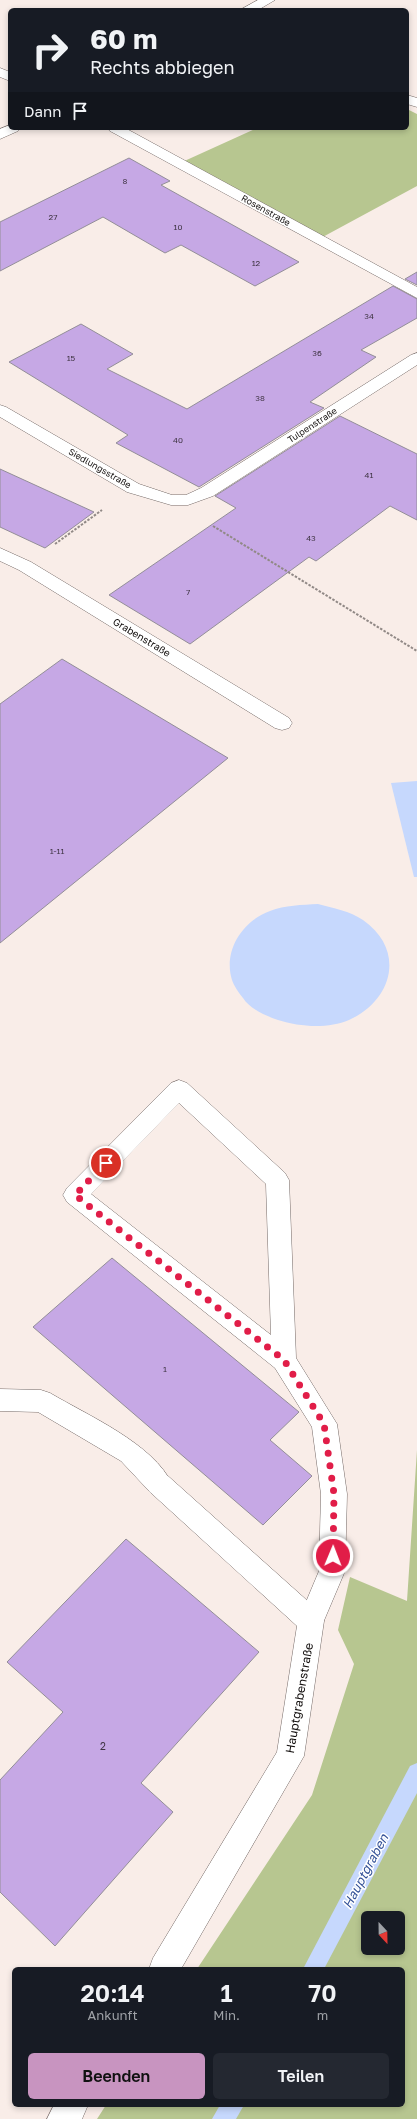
<!DOCTYPE html>
<html lang="de">
<head>
<meta charset="utf-8">
<style>
	:root { --surface:#171b24; --page:#242831; --text:#f1f3f6; --muted:#9ea1a6; --accent:#c894c0 }
	body { margin:0; font-family:"Golos Text",sans-serif; background:var(--page); color:var(--text); height:100vh; display:flex; flex-direction:column; font-size:15px; white-space:nowrap }
	* { box-sizing:border-box; margin:0 }
	p { font-size:13px; color:var(--muted) }
	.icon { flex:none; width:22px; height:22px; fill:none; stroke:currentColor; stroke-width:2; stroke-linecap:round; stroke-linejoin:round }
	.map { position:relative; flex:1; overflow:hidden }
	.side { position:absolute; left:12px; top:1967px; width:393px; height:140px; display:flex; flex-direction:column; background:var(--surface); border-radius:6px; box-shadow:0 2px 6px #0003 }
	.side>* { flex:none }
	.hud { position:absolute; left:8px; top:8px; width:401px; height:122px; border-radius:6px; box-shadow:0 2px 6px #0003; background:#171b24; color:var(--text); overflow:hidden }
	.needle { width:26px; rotate:158deg }
	.buttons { position:absolute; left:361px; top:1911px; display:grid; gap:8px }
	.buttons a { display:grid; place-items:center; width:44px; height:44px; border-radius:6px; background:var(--surface); box-shadow:0 2px 6px #0003; font-size:20px }
	.pin { position:absolute; display:grid; place-items:center; width:34px; height:34px; color:#fff; margin:-17px; border:2px solid #fff; border-radius:50%; box-shadow:0 1px 4px #0007 }
	.me { position:absolute; width:44px; margin:-22px; rotate:1deg; stroke-linejoin:round; filter:drop-shadow(0 0 3px #0008) }
	.turn { display:flex; align-items:center; gap:14px; height:84px; padding:0 16px; font-size:18px }
	.turn .icon { width:52px; height:52px; stroke-width:2.5 }
	.turn b { display:block; font-size:28px; line-height:34px }
	.then { display:flex; align-items:center; height:38px; padding:0 16px; background:#0003; gap:8px; font-size:15px }
	.eta { display:flex; justify-content:space-evenly; align-items:center; height:68px; text-align:center }
	.eta b { font-size:24px; font-weight:600; line-height:28px }
	.cta { display:flex; gap:8px; margin-top:auto; padding:8px 16px }
	.cta a { flex:1; height:46px; border-radius:6px; background:var(--accent); color:#111; font-size:16px; font-weight:600; line-height:46px; text-align:center }
	.cta a+a { background:var(--page); color:var(--text) }
	.map>svg:first-child { display:block }
	.green { fill:#b7c690; fill-rule:evenodd }
	.water { fill:#c6d8fd }
	.lines { fill:none; stroke-linecap:round; stroke-linejoin:round }
	.stream { fill:#c6d8fd; fill-rule:evenodd }
	.building { fill:#c6a8e5; stroke:#938e98 }
	.service-casing { stroke:#766b68; stroke-width:1 }
	.minor-casing { stroke:#766b68; stroke-width:1 }
	.path { stroke:#918986; stroke-width:2; stroke-dasharray:2.5 1.5; stroke-linecap:butt }
	.service { fill:#fff; fill-rule:evenodd }
	.minor { fill:#fff; fill-rule:evenodd }
	.route { stroke:#e11d48; stroke-width:7; stroke-dasharray:0 12.6 }
	.labels { text-anchor:middle; dominant-baseline:central; stroke-width:3; stroke-linejoin:round; paint-order:stroke }
	.number-label { font-size:8px; fill:#3f3443 }
	.far-street-label { font-size:9px; fill:#120e0d; stroke:#fff }
	.street-label { font-size:10px; fill:#120e0d; stroke:#fff }
	.near-number-label { font-size:10px; fill:#3f3443 }
	.near-street-label { font-size:12px; fill:#120e0d; stroke:#fff }
	.near-water-label { font-size:13px; font-style:italic; fill:#325097; stroke:#fff }
</style>
</head>
<body>
<div class="map">
<svg width="417" height="2119" viewBox="0 0 417 2119">
	<rect width="100%" height="100%" fill="#f9ede8"/>
	<g class="green">
		<polygon points="407,109 417,114 417,186 319,239 180,163 257,128 407,128"/>
		<path d="M417 1450V2119H97L106 2105H403V1969H197L312 1795 354 1664 338 1630 350 1577 407 1601ZM368 1918H398V1948H368Z"/>
	</g>
	<g class="water">
		<polygon points="417,781 417,877 414,877 391,783"/>
		<path d="M318 904C333 908 350 911 363 920 406 950 393 1000 349 1020 328 1029 300 1027 278 1020 266 1016 250 1009 243 998 239 993 234 986 232 980 223 951 242 921 270 911 285 905 302 905 318 904Z"/>
	</g>
	<g class="lines">
		<g class="stream">
			<polygon points="417,1763 417,1793 324,1969 303,1969 410,1766"/>
			<polygon points="220,2105 244,2105 236,2119 212,2119"/>
		</g>
	</g>
	<g class="building">
		<polygon points="129,158 170,181 161,185 299,262 255,286 181,245 165,253 103,217 0,271 0,222"/>
		<polygon points="417,272 417,285 405,279"/>
		<polygon points="393,286 417,299 417,318 361,350 376,357 310,402 324,408 199,487 116,443 128,435 9,362 81,324 133,354 107,369 187,409"/>
		<polygon points="340,416 417,454 417,520 390,506 316,561 309,557 190,644 109,595 236,508 215,496"/>
		<polygon points="0,469 94,512 45,548 0,527"/>
		<polygon points="62,659 228,758 0,943 0,704"/>
		<polygon points="112,1258 299,1412 270,1440 312,1476 263,1525 33,1327"/>
		<polygon points="126,1539 259,1652 141,1783 173,1812 55,1946 0,1892 0,1780 63,1712 7,1662"/>
	</g>
	<g class="lines">
		<g class="service-casing">
			<g id="service">
				<path d="M179 1080 187 1083 285 1173 289 1180 296 1358 337 1424 347 1494 345 1571 320 1630 311 1634 302 1630 298 1621 319 1571 321 1494 312 1427 275 1368 67 1202 63 1195 67 1188 171 1083ZM179 1103 266 1184 271 1335 91 1194Z"/>
				<path d="M0 1389 41 1390 50 1393C87 1415 154 1444 172 1484L168 1492 159 1496 150 1492 121 1461 38 1412 0 1411Z"/>
			</g>
		</g>
		<g class="minor-casing">
			<g id="minor">
				<polygon points="258,0 275,0 258,10 240,10"/>
				<polygon points="0,68 10,72 10,81 0,77"/>
				<polygon points="407,95 417,98 417,107 407,104"/>
				<polygon points="10,125 10,128 20,128 18,131 0,139 0,129"/>
				<polygon points="108,128 125,128 417,287 417,298 110,131"/>
				<polygon points="417,353 417,365 213,496 188,505 171,505 127,492 0,417 0,405 6,407 139,484 172,495 186,495 201,488 411,355"/>
				<polygon points="0,548 31,562 289,718 292,723 289,728 282,730 275,728 19,570 0,561"/>
				<polygon points="159,1472 168,1476 320,1612 324,1621 304,1756 181,1969 149,1969 153,1958 277,1752 297,1626 150,1492 146,1484 150,1476"/>
				<polygon points="54,2105 88,2105 82,2119 47,2119"/>
			</g>
		</g>
		<g class="path">
			<polyline points="213,526 417,651"/>
			<polyline points="55,544 102,510"/>
		</g>
		<use href="#service" class="service"/>
		<use href="#minor" class="minor"/>
	</g>
	<g class="lines">
		<polyline class="route" points="106,1163 75,1195 284,1360 324,1424 334,1494 333,1556"/>
	</g>
	<g class="labels">
		<g class="number-label">
			<text x="125" y="181">8</text>
			<text x="53" y="217">27</text>
			<text x="178" y="227">10</text>
			<text x="256" y="263">12</text>
			<text x="369" y="316">34</text>
			<text x="317" y="353">36</text>
			<text x="71" y="358">15</text>
			<text x="260" y="398">38</text>
			<text x="178" y="440">40</text>
			<text x="369" y="475">41</text>
			<text x="311" y="538">43</text>
			<text x="188" y="592">7</text>
			<text x="57" y="851">1-11</text>
			<text x="165" y="1369">1</text>
		</g>
		<g class="far-street-label">
			<text transform="translate(266 210) rotate(29)">Rosenstraße</text>
			<text transform="translate(312 425) rotate(-33)">Tulpenstraße</text>
			<text transform="translate(100 468) rotate(30)">Siedlungsstraße</text>
		</g>
		<g class="street-label">
			<text transform="translate(142 637) rotate(31)">Grabenstraße</text>
		</g>
		<g class="near-number-label">
			<text x="103" y="1746">2</text>
		</g>
		<g class="near-street-label">
			<text transform="translate(299 1698) rotate(-80)">Hauptgrabenstraße</text>
		</g>
		<g class="near-water-label">
			<text transform="translate(365 1871) rotate(-62)">Hauptgraben</text>
		</g>
	</g>
</svg>
<div class="buttons">
<a><svg class="needle" viewBox="-14 -14 28 28"><path d="M0-13l5 13h-10z" fill="#e53935"/><path d="M0 13l5-13h-10z" fill="#9ea1a6"/></svg></a>
</div>
<div class="pin" style="left:106px;top:1163px;background:#d93025"><svg class="icon" aria-label="arrive" viewBox="0 0 24 24"><path d="M6 21V4h12l-3 4 3 4H6"/></svg></div>
<svg class="me" style="left:333px;top:1556px" viewBox="-20 -20 40 40"><circle r="17" fill="#e11d48" stroke="#fff" stroke-width="3"/><path d="M0-11L8 9 0 5-8 9z" fill="#fff"/></svg>
<div class="hud">
<div class="turn"><svg class="icon" aria-label="right" viewBox="0 0 24 24"><path d="M7 20v-9h11M14 6l5 5-5 5"/></svg><div><b>60 m</b>Rechts abbiegen</div></div>
<div class="then">Dann<svg class="icon" aria-label="arrive" viewBox="0 0 24 24"><path d="M6 21V4h12l-3 4 3 4H6"/></svg></div>
</div>
<section class="side">
<div class="eta">
<div><b>20:14</b><p>Ankunft</p></div>
<div><b>1</b><p>Min.</p></div>
<div><b>70</b><p>m</p></div>
</div>
<div class="cta"><a>Beenden</a><a>Teilen</a></div>
</section>
</div>
</body>
</html>
